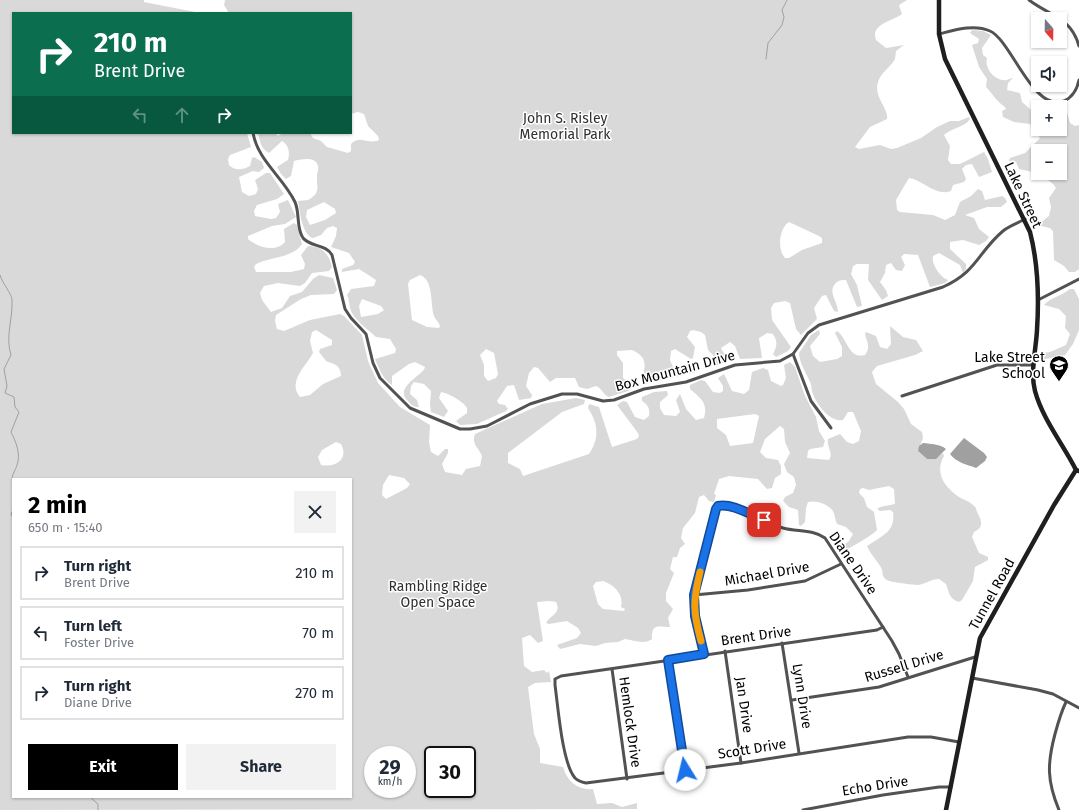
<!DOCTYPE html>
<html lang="en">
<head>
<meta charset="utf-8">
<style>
	:root { --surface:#fff; --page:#f2f2f3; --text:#1f2937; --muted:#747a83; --line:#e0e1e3; --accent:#000 }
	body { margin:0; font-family:"Fira Sans",sans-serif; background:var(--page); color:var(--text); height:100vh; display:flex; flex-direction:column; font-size:15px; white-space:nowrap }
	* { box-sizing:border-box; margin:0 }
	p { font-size:13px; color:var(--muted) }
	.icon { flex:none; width:22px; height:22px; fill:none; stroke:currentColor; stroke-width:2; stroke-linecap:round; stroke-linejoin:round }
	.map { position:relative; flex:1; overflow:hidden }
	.panel { position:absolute; left:12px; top:478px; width:340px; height:320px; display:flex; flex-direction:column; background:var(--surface); border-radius:0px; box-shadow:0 1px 3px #0004 }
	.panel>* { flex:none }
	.guide { position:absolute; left:12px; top:12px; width:340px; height:122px; border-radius:0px; box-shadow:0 1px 3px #0004; background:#0b6e4f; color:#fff; overflow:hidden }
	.needle { width:26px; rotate:160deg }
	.tools { position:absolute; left:1031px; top:12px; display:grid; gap:8px }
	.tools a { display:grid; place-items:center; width:36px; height:36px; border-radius:0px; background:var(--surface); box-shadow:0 1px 3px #0004; font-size:20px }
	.speed { position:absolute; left:364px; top:746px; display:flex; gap:8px; font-size:20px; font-weight:700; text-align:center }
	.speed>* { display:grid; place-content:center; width:52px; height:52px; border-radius:50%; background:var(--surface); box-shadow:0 1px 3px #0004; line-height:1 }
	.speed small { font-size:10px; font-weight:400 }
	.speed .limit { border:2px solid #111; border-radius:6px; background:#fff; color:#111 }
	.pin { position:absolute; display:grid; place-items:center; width:34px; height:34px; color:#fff; margin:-17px; border-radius:8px; box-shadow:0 2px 6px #0006 }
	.me { position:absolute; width:44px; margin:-22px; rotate:351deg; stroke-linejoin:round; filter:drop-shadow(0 0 3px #0008) }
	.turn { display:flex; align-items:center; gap:14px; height:84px; padding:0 16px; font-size:18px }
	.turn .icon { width:52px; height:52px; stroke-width:2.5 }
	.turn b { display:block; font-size:28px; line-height:34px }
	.lanes { display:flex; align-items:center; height:38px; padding:0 16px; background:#0003; justify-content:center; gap:20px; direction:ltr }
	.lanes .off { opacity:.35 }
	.round { display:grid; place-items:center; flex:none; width:42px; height:42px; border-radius:0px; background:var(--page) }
	.head { display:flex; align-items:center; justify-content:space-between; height:68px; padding:0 16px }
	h1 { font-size:24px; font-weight:700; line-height:30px; color:var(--accent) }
	.cta { display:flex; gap:8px; margin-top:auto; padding:8px 16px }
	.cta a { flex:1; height:46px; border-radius:0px; background:var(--accent); color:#fff; font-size:16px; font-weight:700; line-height:46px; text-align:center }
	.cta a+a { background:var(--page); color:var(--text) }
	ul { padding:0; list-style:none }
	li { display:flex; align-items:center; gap:12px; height:54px; margin:0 8px 6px; padding:0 8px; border:2px solid var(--line); border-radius:0px }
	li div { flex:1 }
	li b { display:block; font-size:15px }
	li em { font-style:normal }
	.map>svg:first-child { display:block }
	.green { fill:#d9d9d9; fill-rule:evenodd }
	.water { fill:#a0a0a0 }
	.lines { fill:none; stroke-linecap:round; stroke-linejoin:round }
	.stream { stroke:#a0a0a0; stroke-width:1 }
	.street { stroke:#525252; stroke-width:3 }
	.secondary { stroke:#1f1f1f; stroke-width:4.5 }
	.route-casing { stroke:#114b97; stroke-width:10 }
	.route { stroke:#1a73e8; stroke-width:7 }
	.slow { stroke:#f59e0b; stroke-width:7 }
	.labels { text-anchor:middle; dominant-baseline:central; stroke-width:3; stroke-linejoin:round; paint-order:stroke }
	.park-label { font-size:14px; fill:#303030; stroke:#fff }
	.street-label { font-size:14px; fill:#000; stroke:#fff }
	.poi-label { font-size:14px; fill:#000; stroke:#fff; text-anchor:end }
</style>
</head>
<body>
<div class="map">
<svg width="1079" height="810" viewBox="0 0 1079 810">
	<rect width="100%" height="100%" fill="#fff"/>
	<g class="green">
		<path d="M0 0H144V2L200 13H13V133H247L251 147 230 155 228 159 229 165C235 171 243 170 250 166L252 158 254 157 262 162 264 168 259 172 253 171 239 177 242 192 249 196 256 194 258 189 255 180 266 173H270L284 194 277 199 257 205 254 211 255 216 271 219 276 218 280 212 278 204 288 200 296 217 285 224 272 226 248 236V239C257 247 276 253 285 242L284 229 294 223 297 225 302 244C293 258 270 257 256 264L254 267 256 272H291L304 269 305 264 301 255 308 246C322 246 329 254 332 267L329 271 312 273 305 283 300 286 278 283 264 286 260 293 262 300 271 312 282 308 290 296 302 292 313 279 319 275 333 278 337 290 334 294 311 295 301 299 276 315 275 321 277 329 284 331 310 320 340 314 344 316 362 335 368 361 378 383 400 407 430 425 429 442 431 452 438 456 445 449H448V453L442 464 445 472 462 475 466 469 480 466 482 456C479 448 471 444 475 434L542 404 576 398 585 400 584 404 562 412 508 453V463L520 469 523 476 589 454C600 437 598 424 588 408L589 404 599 407 612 447 637 439 639 436 638 433 617 405 623 401 627 402 635 417 644 420 649 416C650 408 648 405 642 401V397L654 392 667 391 668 395 660 402V408L664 415 676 416 680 412 676 400 680 394 686 409 696 420 704 418C708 402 701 399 690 389V385L701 380 705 381 713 392 720 393 723 391V386L718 378 724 374 732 391 744 394 749 390 752 372 763 368 768 370 771 381 781 386 783 385 786 378 784 365 790 362 795 367 805 396 816 417 819 431 825 441 823 447 810 449 808 451 807 458 829 460C834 453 826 446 828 439L840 434 847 442 853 444 859 441 861 431 853 412H848L843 420C831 423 817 405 813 394 811 390 812 385 810 382 806 372 800 365 799 353L811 335 819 330 820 334 810 346 813 356 820 362 837 359 842 356V347L835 333 837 331C847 338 849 360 865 355 871 347 867 342 865 334L866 332 876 336 880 347 887 349 891 344 890 326 903 337 916 340 923 351 915 355 877 366 872 372 876 384 898 402 904 409 911 424 922 432 923 438 918 451 927 459H935L943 453 944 456C934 474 945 487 959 497 964 500 969 501 973 505 976 507 976 509 977 512 982 521 984 527 974 532L972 537 979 553 988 557V560L975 567 973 581 962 600 959 602C949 599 949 592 946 584L939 579C931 579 925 584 918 585 914 585 889 582 887 580 882 577 883 575 882 570 881 565 870 554 867 546 881 536 896 532 893 512L890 510 880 511 877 509 880 507 895 504 894 489 889 486 869 490 863 488 860 489 859 493 864 498 867 507 874 512 877 530C874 534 846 551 842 551L840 548 849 541 853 534 846 527 837 524C835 520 835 515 833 511 828 504 816 500 808 502L806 508 805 522 801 526 799 525 798 510 789 507 783 501 785 497 793 493 796 485 794 477 787 472 784 464 790 453 785 442 784 429 780 426 765 439 760 452 766 458 778 460 781 466V474L775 478 772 488 767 489 758 479 729 476 719 479 714 494 716 495 714 502 709 501 704 495 699 497 695 513 683 528 681 538 685 544 680 548 677 557H673L670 569 674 573 666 593V601L673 609 668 618 670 627C659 627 651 623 652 639 645 645 633 640 625 639L618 642 605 643 596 646 580 644 560 649 557 645 577 638 581 633 578 628 567 621 549 624 546 623C550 615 562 614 556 602L549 601 537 602 543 641 538 643 530 635 522 638 524 666 532 672 544 670 547 673 549 671 551 682 535 683 528 687 534 734 540 749V763L563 767C567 781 578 791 593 789L597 804 612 803 622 807 637 803V809L0 810ZM316 330 332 340V345L320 349 319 352 326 361C335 365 340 364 341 376L323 384 310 395 300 397C287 382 306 366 313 353L310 341 312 332ZM755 414 759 416 753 443 730 446 726 435 717 428V419ZM336 442 341 444C349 459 336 468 321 465L318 457 322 450ZM389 475 404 478 410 484 407 488 386 499 382 495 383 485ZM13 479H351V797H13ZM603 581C614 585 624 594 621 607L625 609 624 611 603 609 598 604 593 586 596 582ZM373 755H407V789H373ZM433 755H467V789H433Z"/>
		<path d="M225 0H907L899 5 902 14C893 21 870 24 876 40L886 48 904 45 896 51 895 59C890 68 881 72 878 82 873 97 889 108 887 119L870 127 855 147 859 149 880 145 891 149 897 148 921 138 937 127 950 121H959L969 117 970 119C965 127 951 128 944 135L950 146 948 160 951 164H960L984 152 988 159 992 172 979 177 972 164 966 165 962 169 966 179 964 182 953 185 951 191C936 197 923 180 909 178L896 200 897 210 900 212 933 215 945 220 955 215 960 202 971 196 978 189 982 191 985 200 1002 196 1005 198 1007 202 1001 207H987L965 215 974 218 979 229 989 237 986 241 979 245 963 240 950 242V249L966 264V269L963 273 960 265 939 253 933 256C931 264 940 277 948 280L945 283 930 287 918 255 904 254 901 257 905 265 902 271 896 270 891 263 886 265 885 273 880 282 886 290 888 296 882 300 868 280 869 264H857L853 266 851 274 857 285 862 306 857 307 846 280C843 280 840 280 837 282 826 291 838 301 838 312L834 311 826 295 822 296 814 308 817 319 801 335 796 329 790 303 785 301 774 303 771 308 772 320 791 347 788 351 776 357 773 354C777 346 778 342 773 334L767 333 759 338 762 358 740 359 735 346 730 342 721 348 723 352 728 356 727 361 715 366 713 355 708 350 705 335 701 332 693 330 690 331 687 337 695 347 693 358 691 359 675 349 671 351 670 360 673 367 693 366 699 368 696 372 645 384C638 375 655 360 632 350L617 351V355L623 363V378L634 386 628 391 609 397C603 395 602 388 596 386L587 389 579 387 575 378H556L550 382 538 368 534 367 529 373 526 386 532 395 531 398 519 400 514 385 507 386 497 401 499 404 505 405 508 409 506 411 477 424 460 425 456 421 467 413V408C463 401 448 393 441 392L439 398 448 411 444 417 431 412 430 404 431 391 424 384 414 382 411 386 410 394 417 400 419 407C414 407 411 405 408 401 393 387 424 375 425 367L415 362 409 364 392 376V385C383 380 379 368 375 359L395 353 396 349 390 339 376 337C368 329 353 320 350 308 349 303 349 299 347 295L351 289 374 286 376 280 359 269 342 272V269L353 265 355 262 349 253 331 247 336 236 337 228 333 226 327 228 321 235 313 238C302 235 300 212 298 201L308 200C322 192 316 187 317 176 317 172 319 170 318 166 316 156 301 159 294 161L291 176 286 179 281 174 277 167 288 160C290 153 289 145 282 141L269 153C261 149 260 142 258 133H275L278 136 283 133H310L313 138 321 141 327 147 348 153 351 151V144C359 134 369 145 379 140L378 136 368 126 364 114 358 112 351 114V13H229L224 5ZM324 202 335 209 336 213 325 220 310 225 306 217 307 210ZM789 222 819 236 822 238V243L802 250 789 258H785C777 249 779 228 789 222ZM420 275C434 280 430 304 434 316 435 319 439 322 440 326L439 328 427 327 412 320 408 284 410 280ZM362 299 381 306 384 310 378 314 361 317 359 306ZM486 349 494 353 498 374 496 378 488 381 484 376V365L480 355Z"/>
		<path d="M972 30 983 31 991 35 982 48 983 55 987 58C984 68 995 82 1007 80 1009 79 1011 78 1013 78L1008 83 1007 90 1020 93 1022 102 1038 116V129H1060V125L1066 126 1062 112 1060 111V108L1064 107 1066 109 1070 123 1075 126 1079 125V269L1075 272H1069L1064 266 1054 260 1053 231 1050 228 1041 226 1039 224 1049 216 1051 207 1049 198 1056 188 1053 184 1039 173H1060V151H1038V173L1019 169 1016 162 1009 161 1010 158 1025 153 1040 138 1030 124 1014 122 1003 117 1002 111 1006 109 1005 107C996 101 993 94 986 87L987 79 979 67 972 45 978 43 979 39 970 33Z"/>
		<path d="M1070 289H1074L1079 299V330L1073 344 1065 355 1040 360 1039 357 1043 353 1050 352 1066 345 1070 334 1065 328 1066 316 1059 309 1044 305C1051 297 1062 296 1070 289Z"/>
	</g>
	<g class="water">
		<path d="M964 438 984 453 987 457 985 461 976 468C966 464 957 463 950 454Z"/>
		<path d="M923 443C931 444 940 444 946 449L936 459H927L918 451 919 446Z"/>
	</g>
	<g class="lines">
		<g class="stream">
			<polyline points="766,59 768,43 782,25 784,17 782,10 787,0"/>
			<path d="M0 275C2 283 12 294 12 300 13 319 5 337 11 355L4 369 7 386 5 393 14 397 15 407 19 412 11 432C16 442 21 454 17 465 15 472 10 476 13 483"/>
			<polyline points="13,510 11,514 13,518"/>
			<polyline points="90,797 98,804 98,810"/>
		</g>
		<g class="street">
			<path d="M1029 0C1050 16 1071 17 1079 46"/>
			<path d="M939 34C955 30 974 24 990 31 1012 41 1033 113 1064 101 1073 97 1077 90 1079 80"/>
			<path d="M253 133C258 161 283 177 295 202 300 213 296 228 303 238 310 247 326 244 332 255L345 309 351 318 366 334 373 363 380 378 410 408 460 429H470L487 426 530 404 562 394H577L603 401 614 400 644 389 686 382 735 365 780 361 793 354 808 333 819 325 943 287C977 272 978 252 1003 231 1009 226 1018 223 1025 219"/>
			<polyline points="1038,300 1079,279"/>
			<polyline points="793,354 811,401 831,428"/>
			<polyline points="902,396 997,365 1034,365"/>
			<polyline points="694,595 748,590 805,581 841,564"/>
			<path d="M883 627 877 630 561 676 555 679V685C558 706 562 763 575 778 578 781 581 782 586 783L741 763 908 737H931L959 742"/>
			<polyline points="782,643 799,753"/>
			<polyline points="725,651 741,763"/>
			<path d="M704 654 696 625 694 595 716 509 718 506C736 502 766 523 783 528 797 532 813 529 825 538L892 641 899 654 908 677"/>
			<polyline points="668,660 685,770"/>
			<polyline points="612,669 627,779"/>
			<polyline points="972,678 1038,690 1053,694 1079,708"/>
			<polyline points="792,700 879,687 975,657"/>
			<polyline points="803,810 883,795 939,787 951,787"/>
			<path d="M1059 810C1047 781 1047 764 1055 734 1058 723 1061 712 1066 702"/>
		</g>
		<g class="secondary">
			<path d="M939 0V34L945 59 1030 232C1038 263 1039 299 1037 330 1036 350 1030 372 1035 391 1043 420 1063 444 1076 470L1079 471"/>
			<polyline points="946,810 980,638 1054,505 1076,470"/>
		</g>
	</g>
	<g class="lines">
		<g class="route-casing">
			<path id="route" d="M685 770 668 660 704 654 695 616 694 595 716 509 718 506C732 503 751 515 764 520"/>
		</g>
		<use href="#route" class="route"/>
		<path class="slow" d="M700 572C693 601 693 612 701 641"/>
	</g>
	<defs>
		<g id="school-pin" transform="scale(1)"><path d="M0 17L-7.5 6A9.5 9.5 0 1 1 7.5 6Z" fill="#000" stroke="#fff"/><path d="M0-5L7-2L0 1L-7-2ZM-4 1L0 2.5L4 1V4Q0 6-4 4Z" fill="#fff"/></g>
	</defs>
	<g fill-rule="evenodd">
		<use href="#school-pin" x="1059" y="365"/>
	</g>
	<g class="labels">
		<g class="park-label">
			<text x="565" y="118">John S. Risley<tspan x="565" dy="16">Memorial Park</tspan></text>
			<text x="438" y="586">Rambling Ridge<tspan x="438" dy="16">Open Space</tspan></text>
		</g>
		<g class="street-label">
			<text transform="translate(1023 195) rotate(65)">Lake Street</text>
			<text transform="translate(675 371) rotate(-15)">Box Mountain Drive</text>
			<text transform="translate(853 563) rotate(55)">Diane Drive</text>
			<text transform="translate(767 574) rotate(-10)">Michael Drive</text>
			<text transform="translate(992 594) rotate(-61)">Tunnel Road</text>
			<text transform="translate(756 636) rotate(-8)">Brent Drive</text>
			<text transform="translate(904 666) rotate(-17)">Russell Drive</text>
			<text transform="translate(802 696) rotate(81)">Lynn Drive</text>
			<text transform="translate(744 705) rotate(82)">Jan Drive</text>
			<text transform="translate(630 722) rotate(82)">Hemlock Drive</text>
			<text transform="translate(752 749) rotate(-9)">Scott Drive</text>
			<text transform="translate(875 786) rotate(-9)">Echo Drive</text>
		</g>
		<g class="poi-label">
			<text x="1045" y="357">Lake Street<tspan x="1045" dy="16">School</tspan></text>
		</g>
	</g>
</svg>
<div class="tools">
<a><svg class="needle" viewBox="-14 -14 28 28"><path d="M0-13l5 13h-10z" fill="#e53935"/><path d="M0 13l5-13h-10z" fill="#747a83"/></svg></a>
<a><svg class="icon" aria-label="sound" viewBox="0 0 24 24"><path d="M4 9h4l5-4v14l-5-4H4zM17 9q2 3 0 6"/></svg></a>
<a>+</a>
<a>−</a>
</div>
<div class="speed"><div>29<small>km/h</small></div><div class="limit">30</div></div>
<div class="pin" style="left:764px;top:520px;background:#d93025"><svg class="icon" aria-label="arrive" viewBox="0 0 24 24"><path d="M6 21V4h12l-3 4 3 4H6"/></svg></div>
<svg class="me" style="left:685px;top:770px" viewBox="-20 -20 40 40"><circle r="19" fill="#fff"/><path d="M0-13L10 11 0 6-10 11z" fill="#1a73e8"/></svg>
<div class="guide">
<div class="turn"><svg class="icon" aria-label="right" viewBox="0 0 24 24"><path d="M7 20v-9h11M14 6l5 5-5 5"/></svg><div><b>210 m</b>Brent Drive</div></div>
<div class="lanes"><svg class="icon off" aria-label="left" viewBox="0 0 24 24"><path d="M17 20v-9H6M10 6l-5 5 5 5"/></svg><svg class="icon off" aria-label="ahead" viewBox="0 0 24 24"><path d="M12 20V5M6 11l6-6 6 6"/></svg><svg class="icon" aria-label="right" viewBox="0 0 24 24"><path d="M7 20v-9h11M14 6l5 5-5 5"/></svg></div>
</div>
<section class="panel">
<div class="head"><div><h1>2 min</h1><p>650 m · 15:40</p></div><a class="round"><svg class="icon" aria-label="close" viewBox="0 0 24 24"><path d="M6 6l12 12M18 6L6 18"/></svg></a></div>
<ul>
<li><svg class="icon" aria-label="right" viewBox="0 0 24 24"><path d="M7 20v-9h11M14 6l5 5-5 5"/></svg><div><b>Turn right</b><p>Brent Drive</p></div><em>210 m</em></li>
<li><svg class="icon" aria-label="left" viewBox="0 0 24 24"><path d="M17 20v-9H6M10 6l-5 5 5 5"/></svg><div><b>Turn left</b><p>Foster Drive</p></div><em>70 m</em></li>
<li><svg class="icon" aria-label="right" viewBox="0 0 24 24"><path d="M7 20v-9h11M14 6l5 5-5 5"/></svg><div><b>Turn right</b><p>Diane Drive</p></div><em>270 m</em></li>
</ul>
<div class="cta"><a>Exit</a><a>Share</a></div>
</section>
</div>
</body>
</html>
